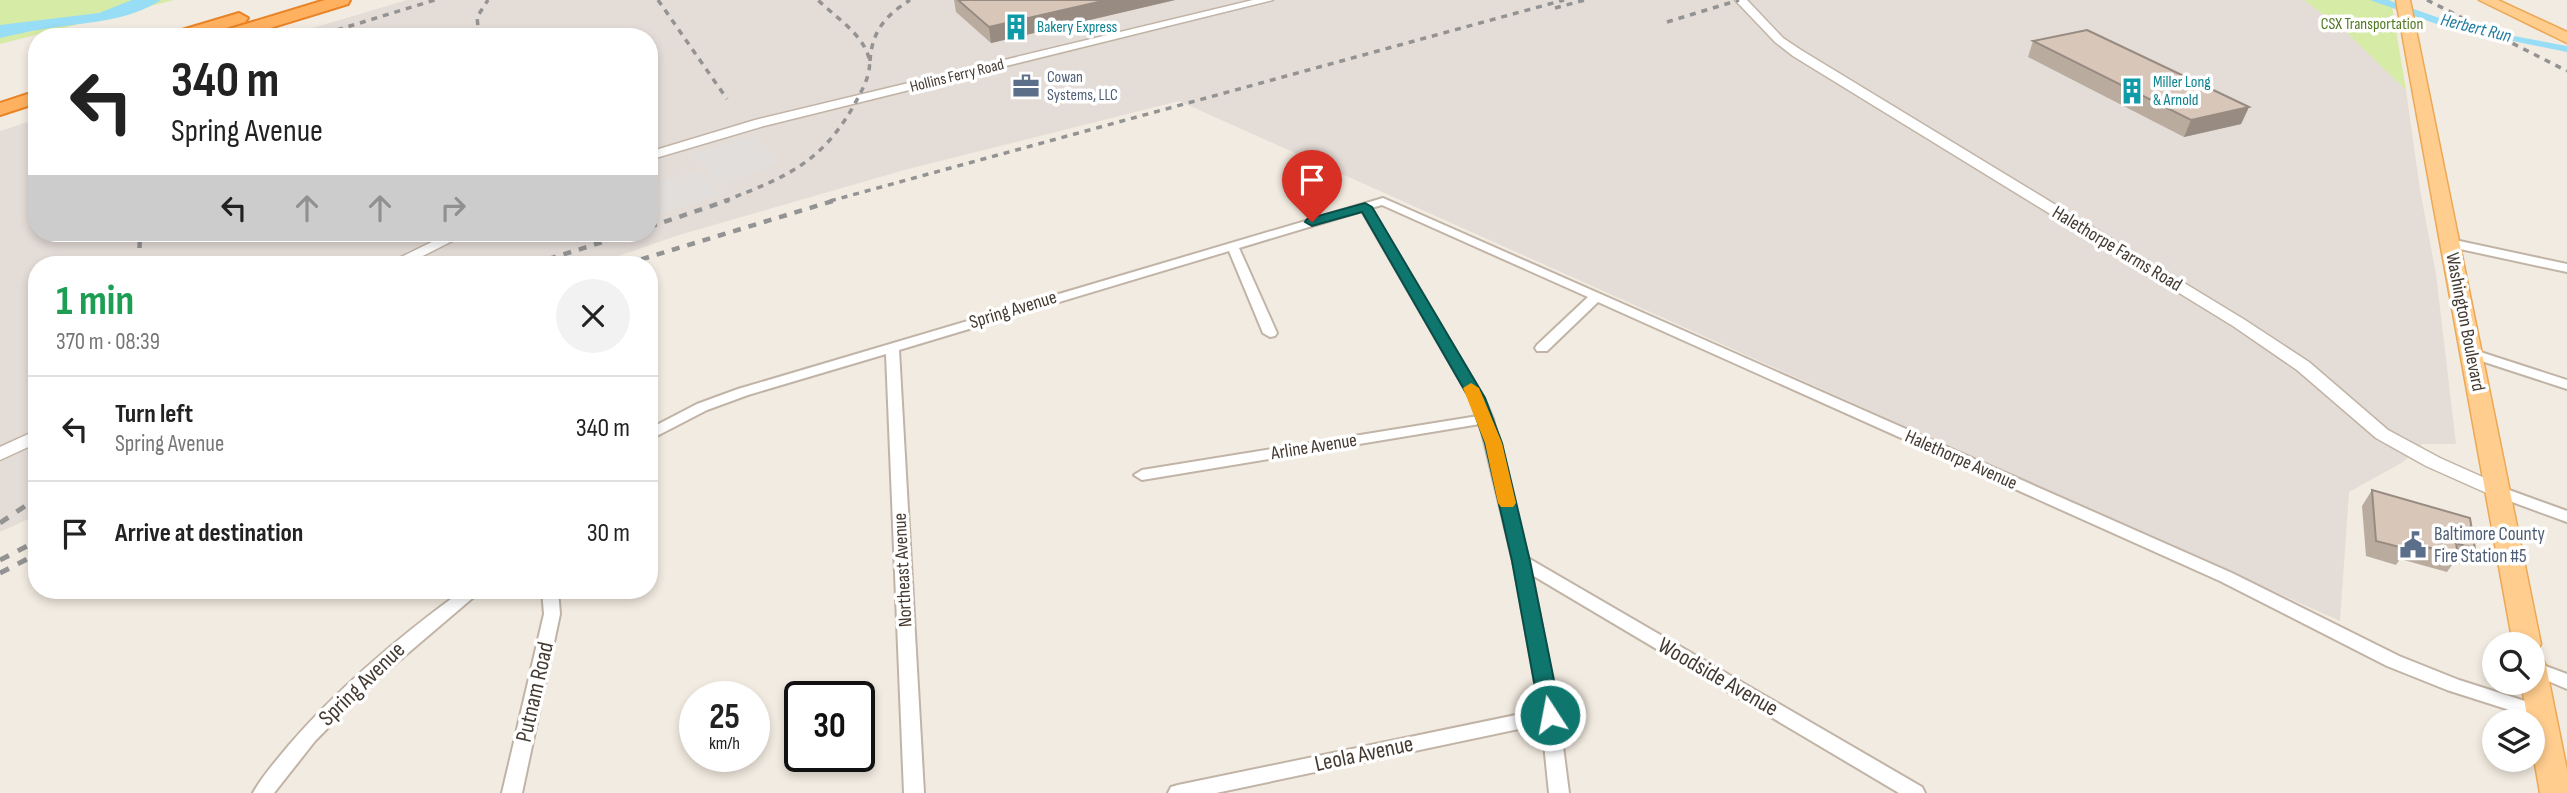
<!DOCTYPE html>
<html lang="en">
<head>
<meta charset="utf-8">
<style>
	:root { --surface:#fff; --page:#f2f2f2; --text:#222; --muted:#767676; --line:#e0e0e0 }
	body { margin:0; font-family:"Sofia Sans Condensed",sans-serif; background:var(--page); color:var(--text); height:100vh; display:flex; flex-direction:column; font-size:26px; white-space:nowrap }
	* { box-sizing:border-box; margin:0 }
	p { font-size:23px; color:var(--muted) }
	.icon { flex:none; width:38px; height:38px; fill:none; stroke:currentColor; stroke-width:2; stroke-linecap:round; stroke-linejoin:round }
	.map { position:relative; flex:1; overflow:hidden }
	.details { position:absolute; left:28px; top:256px; width:630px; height:343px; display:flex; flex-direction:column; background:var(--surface); border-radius:28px; box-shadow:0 4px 10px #0003 }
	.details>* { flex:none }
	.banner { position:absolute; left:28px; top:28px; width:630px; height:214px; border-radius:28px; box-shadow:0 4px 10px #0003; background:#fff; color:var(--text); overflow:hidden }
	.tools { position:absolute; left:2482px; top:632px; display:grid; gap:14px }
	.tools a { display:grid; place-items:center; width:63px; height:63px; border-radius:50%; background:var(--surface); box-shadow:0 4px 10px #0003; font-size:35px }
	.speed { position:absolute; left:679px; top:681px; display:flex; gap:14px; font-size:35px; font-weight:700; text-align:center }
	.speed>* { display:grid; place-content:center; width:91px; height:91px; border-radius:50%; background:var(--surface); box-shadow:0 4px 10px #0003; line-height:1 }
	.speed small { font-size:18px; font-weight:400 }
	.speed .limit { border:4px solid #111; border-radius:10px; background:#fff; color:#111 }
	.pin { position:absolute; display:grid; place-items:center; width:60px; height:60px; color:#fff; margin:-72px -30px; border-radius:50% 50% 50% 0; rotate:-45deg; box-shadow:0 0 7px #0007 }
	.pin .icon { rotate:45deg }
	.me { position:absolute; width:77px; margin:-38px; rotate:349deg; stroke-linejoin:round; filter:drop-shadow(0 0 5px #0008) }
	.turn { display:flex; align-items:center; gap:24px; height:147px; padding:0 28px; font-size:32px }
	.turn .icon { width:91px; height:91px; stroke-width:2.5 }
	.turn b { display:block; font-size:49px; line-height:60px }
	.lanes { display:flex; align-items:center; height:66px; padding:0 28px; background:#0003; justify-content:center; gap:35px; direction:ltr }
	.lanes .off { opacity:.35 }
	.round { display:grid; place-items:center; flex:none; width:74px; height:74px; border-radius:37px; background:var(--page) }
	.headline { display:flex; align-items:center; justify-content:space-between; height:119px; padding:0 28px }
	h1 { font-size:42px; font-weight:700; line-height:52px; color:#1e9e55 }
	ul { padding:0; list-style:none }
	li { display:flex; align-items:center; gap:21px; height:105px; padding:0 28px; border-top:2px solid var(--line) }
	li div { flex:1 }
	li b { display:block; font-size:26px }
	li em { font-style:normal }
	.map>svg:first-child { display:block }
	.industrial { fill:#e4dcd7 }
	.green { fill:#d6eba6 }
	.parking { fill:#e2dedb }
	.water { fill:#97ddf5 }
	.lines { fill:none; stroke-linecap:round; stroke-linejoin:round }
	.minor-casing { stroke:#c1b4a6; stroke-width:4 }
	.tertiary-casing { stroke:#c1b4a6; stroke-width:3 }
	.primary-casing { stroke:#eca855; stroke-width:3 }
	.motorway-casing { stroke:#e98325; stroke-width:4 }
	.minor { fill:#fff; fill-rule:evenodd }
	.tertiary { fill:#fff; fill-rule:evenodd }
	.primary { fill:#ffcd8e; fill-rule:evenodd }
	.motorway { fill:#ffb160; fill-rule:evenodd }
	.rail-far2 { stroke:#939393; stroke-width:3.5; stroke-dasharray:6 6; stroke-linecap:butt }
	.rail-far1 { stroke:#939393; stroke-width:4.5; stroke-dasharray:8 8; stroke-linecap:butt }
	.rail { stroke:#939393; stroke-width:5; stroke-dasharray:10 10; stroke-linecap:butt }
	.wall { fill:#baab9f }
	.shaded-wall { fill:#978b82 }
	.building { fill:#d8c7b9; stroke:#978b82; stroke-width:2 }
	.route { fill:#0f766e; stroke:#0a4d48; stroke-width:2 }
	.slow { fill:#f59e0b }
	.labels { text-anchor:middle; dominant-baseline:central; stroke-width:7; stroke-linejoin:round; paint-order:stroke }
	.far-park-label { font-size:16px; fill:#507922; stroke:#fff }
	.far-culture-label { font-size:16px; fill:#0d838f; stroke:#fff; text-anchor:start }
	.far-street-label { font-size:16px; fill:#443a32; stroke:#fff }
	.far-service-label { font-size:16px; fill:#4e5e75; stroke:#fff; text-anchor:start }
	.far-water-label { font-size:18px; font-style:italic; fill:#217c9e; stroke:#fff }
	.street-label { font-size:19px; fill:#443a32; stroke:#fff }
	.service-label { font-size:19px; fill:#4e5e75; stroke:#fff; text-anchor:start }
	.near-street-label { font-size:23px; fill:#443a32; stroke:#fff }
</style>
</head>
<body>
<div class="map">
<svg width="2567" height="793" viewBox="0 0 2567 793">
	<rect width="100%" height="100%" fill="#f2ebe1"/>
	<polygon class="industrial" points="407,0 2304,0 2345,31 2406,90 2420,190 2436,274 2456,444 2422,444 2403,462 2349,492 2340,621 1179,101 908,169 679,235 595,264 37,264 37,515 0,532 0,131 37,119 37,233 649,233 649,37 282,37"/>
	<g class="green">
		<polygon points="0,0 174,0 0,44"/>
		<polygon points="2304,0 2391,0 2406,90 2345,31"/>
	</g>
	<g class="parking">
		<polygon points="755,136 779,162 720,187 692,154"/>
		<polygon points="698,170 719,195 649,218 649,187"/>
	</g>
	<g class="water">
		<path d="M132 0H161C125 23 84 22 44 29 29 31 14 35 0 38V25L99 13Z"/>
		<polygon points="2370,0 2388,0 2465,27 2567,46 2567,52 2445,27"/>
	</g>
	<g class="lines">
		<g class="minor-casing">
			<g id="minor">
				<polygon points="1383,198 2232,573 2399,656 2459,680 2547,708 2550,713 2547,718 2541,720 2447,690 2387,666 2220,581 1598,302 1547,351 1537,351 1535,348 1537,345 1588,297 1382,205 1371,208 1484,398 1493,419 1528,558 1922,787 1925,793 1899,793 1532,575 1559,715 1569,793 1549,793 1542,724 1216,793 1168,793 1171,787 1178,785 1540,710 1513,561 1480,424 1142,480 1134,475 1142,470 1478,416 1470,398 1362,211 1239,248 1277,333 1275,336 1270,337 1263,333 1229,251 899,350 924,793 904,793 886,354 748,395 707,410 649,440 649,429 697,404 738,389"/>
				<polygon points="2450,239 2567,264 2567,272 2446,246 2444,243"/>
				<polygon points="2471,349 2567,380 2567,389 2466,356 2464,353 2466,350"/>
				<polygon points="2498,486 2567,511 2567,522 2493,495 2490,491 2493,487"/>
				<path d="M463 590H482L367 688 315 741 274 793H253C262 776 277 760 289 745 340 686 400 636 463 590Z"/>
				<polygon points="542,590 558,590 560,614 522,793 502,793 544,614"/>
				<polygon points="2532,661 2567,674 2567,689 2532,674"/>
			</g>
		</g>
		<g class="tertiary-casing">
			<g id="tertiary">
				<polygon points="1253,0 1273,0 764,126 649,160 649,152 755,120"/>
				<polygon points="1735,0 1747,0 1783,38 1801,50 2245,320 2309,362 2388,430 2440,458 2505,487 2508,491 2505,495 2491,495 2426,466 2376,438 2297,370 2233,326 1793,56 1775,42"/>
				<polygon points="450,233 468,233 407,264 387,264"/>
				<polygon points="37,430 37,443 0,460 0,447"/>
			</g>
		</g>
		<g class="primary-casing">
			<g id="primary">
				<polygon points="2396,0 2410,0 2541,644 2537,651 2532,653 2532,644 2513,644"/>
				<polygon points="2479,0 2498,0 2567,32 2567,43"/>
				<polygon points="2532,655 2542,658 2546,666 2567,770 2567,793 2540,793 2532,747 2532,721 2528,721 2521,682 2532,682"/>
			</g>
		</g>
		<g class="motorway-casing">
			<g id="motorway">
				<polygon points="325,0 350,0 348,4 241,37 213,37 216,33"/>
				<polygon points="239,13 248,18 245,22 197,37 169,37 172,33"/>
				<polygon points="37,91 37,103 0,115 0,103"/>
			</g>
		</g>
		<use href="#minor" class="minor"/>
		<use href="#tertiary" class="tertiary"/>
		<use href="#primary" class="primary"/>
		<use href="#motorway" class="motorway"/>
		<g class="rail-far2">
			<polyline points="658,0 727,99"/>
			<polyline points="2427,0 2567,71"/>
			<polyline points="1555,8 1585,0"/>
			<polyline points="1667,22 1739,0"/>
			<polyline points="314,37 435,0"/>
			<polyline points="479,37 477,17 488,0"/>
			<path d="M870 61C872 31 885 16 910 0"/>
			<path d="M724 201C790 176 825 161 859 96 865 84 873 69 868 55 861 33 834 16 818 0"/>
			<polyline points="830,201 1564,0"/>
		</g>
		<g class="rail-far1">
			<polyline points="649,227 729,200"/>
			<polyline points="139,264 140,233"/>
			<polyline points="533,264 631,233"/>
			<polyline points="626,264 836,200"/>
		</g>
		<g class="rail">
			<polyline points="0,523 37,498"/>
			<polyline points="0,560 37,541"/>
			<polyline points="0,573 37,554"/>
		</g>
	</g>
	<g class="wall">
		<polygon points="954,0 1175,0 991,43 956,12"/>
		<polygon points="2033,41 2249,107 2241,124 2184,137 2028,57"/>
		<polygon points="2372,490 2475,549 2464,565 2454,562 2447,572 2400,559 2396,565 2366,556 2362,506"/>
	</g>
	<g class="shaded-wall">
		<polygon points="1107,0 1175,0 991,43 989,27"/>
		<polygon points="2249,107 2241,124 2184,137 2191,120"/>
		<polygon points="256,233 269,233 257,235"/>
	</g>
	<g class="building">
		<polygon points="958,0 1107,0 989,27"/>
		<polygon points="2087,30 2249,107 2191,120 2033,41"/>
		<polygon points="2372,490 2470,518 2475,549 2456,543 2458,556 2406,541 2407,549 2376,541"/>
	</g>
	<polygon class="route" points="1365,203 1372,207 1485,398 1502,443 1530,561 1561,715 1558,721 1550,723 1543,721 1540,715 1512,561 1485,443 1469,398 1362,212 1312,226 1305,222 1307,219"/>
	<polygon class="slow" points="1471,383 1479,388 1502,443 1516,503 1513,507 1501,507 1498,503 1485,443 1463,388"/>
	<defs>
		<g id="building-bare" transform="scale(2.1)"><path d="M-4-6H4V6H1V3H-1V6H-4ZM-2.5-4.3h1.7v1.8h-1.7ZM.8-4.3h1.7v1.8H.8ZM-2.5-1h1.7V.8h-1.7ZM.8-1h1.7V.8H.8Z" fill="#0f9aa8" stroke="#fff" stroke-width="2.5" paint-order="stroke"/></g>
		<g id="office-bare" transform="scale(2.1)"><path d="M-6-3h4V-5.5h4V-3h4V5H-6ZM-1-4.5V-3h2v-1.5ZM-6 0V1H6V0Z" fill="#5c6f8a" stroke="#fff" stroke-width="2.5" paint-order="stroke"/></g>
		<g id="civic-bare" transform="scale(2.1)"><path d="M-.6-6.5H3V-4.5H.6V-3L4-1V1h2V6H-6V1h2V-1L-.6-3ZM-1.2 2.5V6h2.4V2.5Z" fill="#5c6f8a" stroke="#fff" stroke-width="2.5" paint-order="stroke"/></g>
	</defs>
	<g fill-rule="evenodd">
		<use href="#building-bare" x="1016" y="27"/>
		<use href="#office-bare" x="1026" y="86"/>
		<use href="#building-bare" x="2132" y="91"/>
		<use href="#civic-bare" x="2413" y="545"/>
	</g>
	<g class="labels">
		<g class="far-park-label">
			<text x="2372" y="24">CSX Transportation</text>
		</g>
		<g class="far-culture-label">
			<text x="1037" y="27">Bakery Express</text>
			<text x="2153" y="82">Miller Long<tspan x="2153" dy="18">&amp; Arnold</tspan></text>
		</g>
		<g class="far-street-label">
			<text transform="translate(957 76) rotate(-14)">Hollins Ferry Road</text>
		</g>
		<g class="far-service-label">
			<text x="1047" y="77">Cowan<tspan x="1047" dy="18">Systems, LLC</tspan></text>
		</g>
		<g class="far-water-label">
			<text transform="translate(2476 28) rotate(14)">Herbert Run</text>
		</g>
		<g class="street-label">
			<text transform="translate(2117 249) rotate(31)">Halethorpe Farms Road</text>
			<text transform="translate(1013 310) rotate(-17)">Spring Avenue</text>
			<text transform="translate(2465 322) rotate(79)">Washington Boulevard</text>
			<text transform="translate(1314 447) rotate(-9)">Arline Avenue</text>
			<text transform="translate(1961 460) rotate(24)">Halethorpe Avenue</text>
			<text transform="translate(903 570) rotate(-93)">Northeast Avenue</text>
		</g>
		<g class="service-label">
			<text x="2434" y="534">Baltimore County<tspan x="2434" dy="22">Fire Station #5</tspan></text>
		</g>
		<g class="near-street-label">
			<text transform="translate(1718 677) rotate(30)">Woodside Avenue</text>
			<text transform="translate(362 684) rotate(-44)">Spring Avenue</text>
			<text transform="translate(535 692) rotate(-77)">Putnam Road</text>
			<text transform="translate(1364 754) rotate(-12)">Leola Avenue</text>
		</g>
	</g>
</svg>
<div class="tools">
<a><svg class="icon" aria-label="search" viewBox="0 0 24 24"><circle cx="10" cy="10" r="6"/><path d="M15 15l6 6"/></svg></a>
<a><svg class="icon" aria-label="layers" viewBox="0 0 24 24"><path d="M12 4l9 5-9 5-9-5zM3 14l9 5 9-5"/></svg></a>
</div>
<div class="speed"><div>25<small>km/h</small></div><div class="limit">30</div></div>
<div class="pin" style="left:1312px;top:222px;background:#d93025"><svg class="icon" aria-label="arrive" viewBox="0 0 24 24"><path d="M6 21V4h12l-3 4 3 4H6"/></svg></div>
<svg class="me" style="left:1550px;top:715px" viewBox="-20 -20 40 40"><circle r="17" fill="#0f766e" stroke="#fff" stroke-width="3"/><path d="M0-11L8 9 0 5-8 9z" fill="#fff"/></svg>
<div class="banner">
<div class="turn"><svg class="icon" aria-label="left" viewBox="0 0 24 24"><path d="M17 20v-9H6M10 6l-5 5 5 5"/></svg><div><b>340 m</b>Spring Avenue</div></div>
<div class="lanes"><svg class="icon" aria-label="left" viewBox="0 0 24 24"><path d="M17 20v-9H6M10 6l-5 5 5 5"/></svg><svg class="icon off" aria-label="ahead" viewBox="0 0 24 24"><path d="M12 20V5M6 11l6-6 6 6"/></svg><svg class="icon off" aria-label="ahead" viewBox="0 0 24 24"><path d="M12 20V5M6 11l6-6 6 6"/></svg><svg class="icon off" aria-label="right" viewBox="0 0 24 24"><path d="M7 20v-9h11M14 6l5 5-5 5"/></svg></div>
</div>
<section class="details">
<div class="headline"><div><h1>1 min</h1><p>370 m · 08:39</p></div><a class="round"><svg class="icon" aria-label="close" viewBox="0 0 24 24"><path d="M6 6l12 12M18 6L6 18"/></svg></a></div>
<ul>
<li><svg class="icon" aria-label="left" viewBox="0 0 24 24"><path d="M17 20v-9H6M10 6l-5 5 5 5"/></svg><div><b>Turn left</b><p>Spring Avenue</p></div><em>340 m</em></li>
<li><svg class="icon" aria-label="arrive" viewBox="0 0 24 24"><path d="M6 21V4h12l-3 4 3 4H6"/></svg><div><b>Arrive at destination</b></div><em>30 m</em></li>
</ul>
</section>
</div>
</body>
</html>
